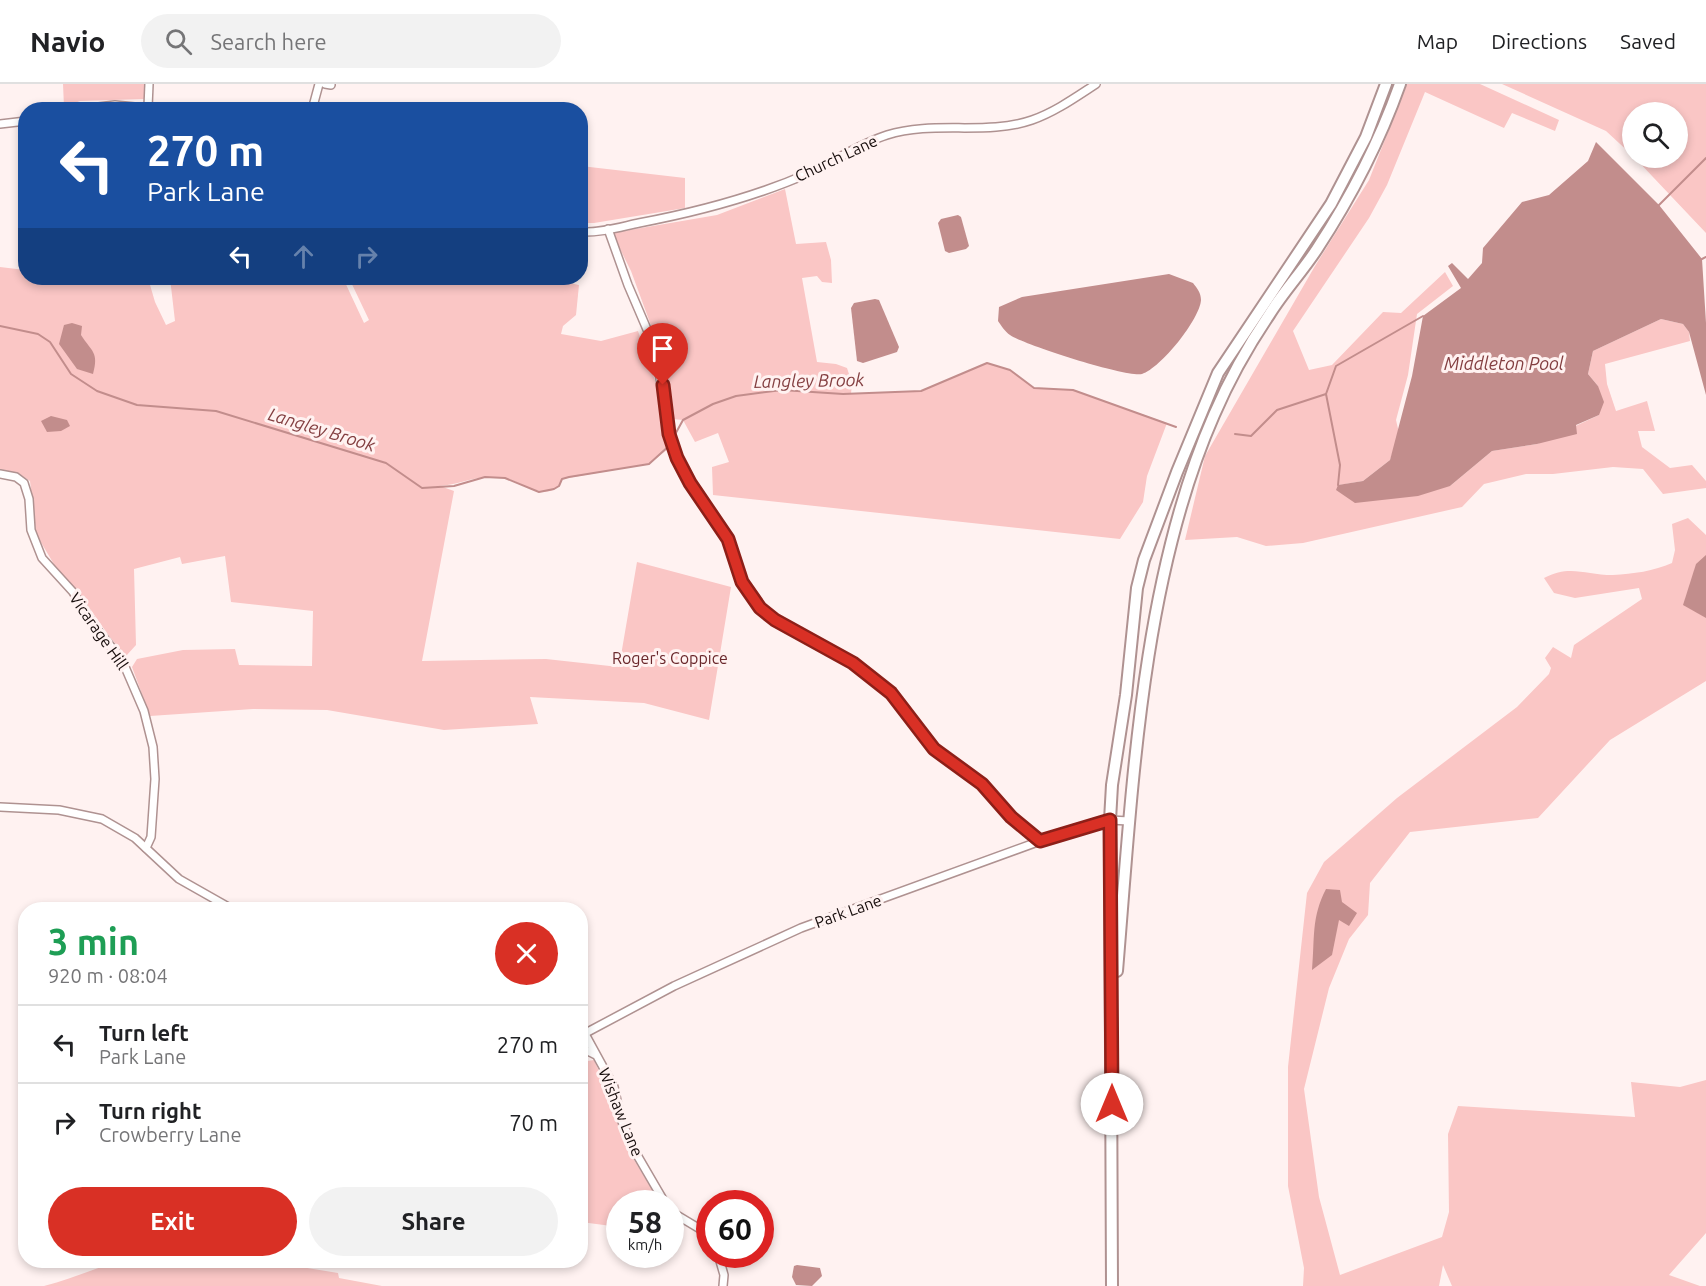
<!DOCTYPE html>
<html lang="en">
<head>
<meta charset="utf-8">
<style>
	:root { --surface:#fff; --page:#f2f2f2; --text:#202124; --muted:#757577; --line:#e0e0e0; --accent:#d93025 }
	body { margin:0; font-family:Ubuntu,sans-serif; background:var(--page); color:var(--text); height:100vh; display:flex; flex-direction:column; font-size:22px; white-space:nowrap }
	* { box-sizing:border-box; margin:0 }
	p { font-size:20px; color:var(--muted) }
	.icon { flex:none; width:33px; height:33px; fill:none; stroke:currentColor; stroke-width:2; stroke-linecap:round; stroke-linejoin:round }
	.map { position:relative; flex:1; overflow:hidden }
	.side { position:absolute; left:18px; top:818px; width:570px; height:366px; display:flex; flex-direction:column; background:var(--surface); border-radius:24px; box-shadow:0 3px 9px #0003 }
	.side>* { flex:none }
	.banner { position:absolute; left:18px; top:18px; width:570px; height:183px; border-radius:24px; box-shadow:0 3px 9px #0003; background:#1a4fa0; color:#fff; overflow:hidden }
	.buttons { position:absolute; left:1622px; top:18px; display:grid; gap:12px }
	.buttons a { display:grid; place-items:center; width:66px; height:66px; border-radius:50%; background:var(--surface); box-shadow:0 3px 9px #0003; font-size:30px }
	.speed { position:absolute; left:606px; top:1106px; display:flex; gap:12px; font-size:30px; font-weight:700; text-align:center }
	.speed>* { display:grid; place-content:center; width:78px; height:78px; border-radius:50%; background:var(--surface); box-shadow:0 3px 9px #0003; line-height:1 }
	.speed small { font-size:15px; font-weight:400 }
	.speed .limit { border:9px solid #d22; background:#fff; color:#111 }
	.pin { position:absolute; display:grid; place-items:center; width:51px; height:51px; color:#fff; margin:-62px -26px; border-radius:50% 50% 50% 0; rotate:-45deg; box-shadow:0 0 6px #0007 }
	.pin .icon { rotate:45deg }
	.me { position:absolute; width:66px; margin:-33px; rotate:0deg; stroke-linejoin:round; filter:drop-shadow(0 0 4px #0008) }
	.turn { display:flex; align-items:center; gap:21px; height:126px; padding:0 30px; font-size:27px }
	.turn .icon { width:78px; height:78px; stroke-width:2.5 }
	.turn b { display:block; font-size:42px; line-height:51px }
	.lanes { display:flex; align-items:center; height:57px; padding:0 30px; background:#0003; justify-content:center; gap:30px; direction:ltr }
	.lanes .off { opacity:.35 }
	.round { display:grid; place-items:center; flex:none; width:63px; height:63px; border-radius:32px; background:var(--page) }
	.summary { display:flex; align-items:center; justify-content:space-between; height:102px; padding:0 30px }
	h1 { font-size:36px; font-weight:600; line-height:45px; color:#1e9e55 }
	.button { display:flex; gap:12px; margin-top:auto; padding:12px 30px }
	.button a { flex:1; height:69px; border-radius:36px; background:var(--accent); color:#fff; font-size:24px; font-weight:600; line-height:69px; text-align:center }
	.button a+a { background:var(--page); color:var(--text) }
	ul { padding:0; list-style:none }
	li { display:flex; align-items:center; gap:18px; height:78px; padding:0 30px; border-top:2px solid var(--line) }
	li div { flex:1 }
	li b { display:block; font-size:22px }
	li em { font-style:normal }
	header { display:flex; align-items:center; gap:36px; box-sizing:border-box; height:84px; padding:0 30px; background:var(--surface); border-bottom:2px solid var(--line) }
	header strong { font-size:28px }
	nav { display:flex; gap:33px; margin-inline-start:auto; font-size:21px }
	.search { width:420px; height:54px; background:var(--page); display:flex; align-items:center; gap:15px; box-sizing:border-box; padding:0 21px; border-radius:33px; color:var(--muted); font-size:22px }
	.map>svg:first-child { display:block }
	.green { fill:#fac6c5 }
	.water { fill:#c28d8c }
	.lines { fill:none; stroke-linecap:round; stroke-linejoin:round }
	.stream { stroke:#c28d8c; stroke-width:2 }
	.street-casing { stroke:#af9291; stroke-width:10 }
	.primary-casing { stroke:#af9291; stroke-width:14 }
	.street { stroke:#fff; stroke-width:7 }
	.primary { stroke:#fff; stroke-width:10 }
	.route-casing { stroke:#8d1f18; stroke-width:15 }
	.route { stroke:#d93025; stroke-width:10 }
	.labels { text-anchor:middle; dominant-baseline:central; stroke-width:6; stroke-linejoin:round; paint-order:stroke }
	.street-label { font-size:16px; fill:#160c0b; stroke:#fff2f1 }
	.park-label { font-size:16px; fill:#6a272b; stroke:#fff2f1 }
	.water-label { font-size:18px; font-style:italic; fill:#843f41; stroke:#fff2f1 }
</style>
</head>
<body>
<header>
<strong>Navio</strong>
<div class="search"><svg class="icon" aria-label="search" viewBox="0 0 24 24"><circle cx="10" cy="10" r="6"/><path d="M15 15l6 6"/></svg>Search here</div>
<nav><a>Map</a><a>Directions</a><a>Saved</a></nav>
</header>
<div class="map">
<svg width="1706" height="1202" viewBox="0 0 1706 1202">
	<rect width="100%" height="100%" fill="#fff2f1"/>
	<g class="green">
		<polygon points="63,0 144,0 144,15 80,17 64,23"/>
		<polygon points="1407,0 1480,0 1559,36 1555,47 1512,29 1504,44 1425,8 1387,101 1369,134 1293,247 1309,286 1332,281 1383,228 1401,229 1445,188 1453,202 1417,230 1408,291 1396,336 1399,349 1390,376 1363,397 1339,401 1450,402 1492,367 1537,360 1599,331 1598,302 1588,290 1593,267 1661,235 1683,240 1689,248 1690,257 1605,280 1607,300 1616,327 1647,317 1655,347 1638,347 1642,363 1670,384 1692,381 1706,397 1706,404 1663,410 1643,385 1613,383 1553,390 1526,390 1484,400 1462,423 1303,459 1266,462 1237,453 1185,456 1205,372 1315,182 1369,96"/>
		<polygon points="1502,0 1706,0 1706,149 1635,74 1677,74 1677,28 1632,28 1632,71 1606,47"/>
		<polygon points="581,82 685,94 685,124 594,139 581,139"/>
		<polygon points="785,105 796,160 826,158 831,176 832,199 822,198 817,192 802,194 817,278 836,280 847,284 852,299 851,310 921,307 987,279 1010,286 1034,304 1073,306 1167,339 1147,392 1143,418 1120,455 713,411 712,383 729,378 718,349 695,358 683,336 672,335 660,266 631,187 612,149 717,131"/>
		<path d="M0 183 25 186 26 194H148L155 218 166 241 175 237 170 194H322L324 196 343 194 364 239 369 236 349 194H546L579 201 576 231 563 242 561 250 601 257 638 247 658 305 668 365 649 380 562 395C551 422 522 398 505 394 499 393 491 393 486 393 471 394 456 401 440 402L454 407 422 577 546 575 619 583 637 478 731 503 709 636 644 619 530 613 538 640 444 646 327 626 253 625 150 632 132 583 137 575 183 566 235 565 239 581 312 582 313 527 231 518 225 472 182 480 180 473 134 485 136 561 126 572 109 552 81 512 58 487 36 450 30 397 21 391 0 386Z"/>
		<path d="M1688 434 1706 451V597L1610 656 1538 734 1410 748 1370 799 1368 831 1349 855 1329 904 1304 1005 1319 1113 1340 1191 1442 1153 1449 1128 1448 1050 1458 1022 1635 1033 1631 998 1680 1003 1706 996V1149L1669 1191 1700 1202H1452L1443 1181 1439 1202H1303L1304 1184 1288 1102V983L1307 809 1324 778 1397 714 1517 623 1549 590 1551 584 1545 574 1553 563 1571 574 1574 561 1642 515 1639 504 1575 514 1554 509 1544 494C1570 480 1585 491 1613 491 1633 490 1654 487 1672 479L1675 466 1672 440Z"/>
		<polygon points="594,976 616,1025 627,1064 660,1119 620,1119 619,1143 581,1138 581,978"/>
		<path d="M127 1176H258L338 1189 339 1194 382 1202H44C73 1195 98 1182 127 1176Z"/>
	</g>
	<g class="water">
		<polygon points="1596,58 1659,121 1702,175 1706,239 1706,311 1689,248 1683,240 1661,235 1593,267 1588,290 1598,302 1604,318 1599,331 1576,341 1577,350 1537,360 1492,367 1450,402 1418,412 1355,419 1336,406 1338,401 1363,397 1390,376 1412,292 1423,232 1461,204 1448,182 1452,179 1468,195 1482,179 1483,164 1522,118 1549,111 1588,77"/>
		<polygon points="958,131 961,133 969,162 966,165 949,169 945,167 938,139 941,135"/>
		<path d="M1169 190 1193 199C1197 204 1201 209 1201 216 1200 235 1161 284 1142 290 1128 294 1024 261 1010 251 1005 248 1001 241 998 237L999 223 1022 213Z"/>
		<polygon points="875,215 879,216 899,263 897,268 863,279 857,277 851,224 854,219"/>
		<path d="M72 239 82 242 81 251C92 268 99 268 93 290L77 285 59 260 64 241Z"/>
		<polygon points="51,332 67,336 70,342 61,347 47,348 41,337"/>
		<polygon points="1706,471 1706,534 1683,521 1696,480"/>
		<path d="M1326 805 1340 806 1342 818 1357 829 1349 842 1339 836 1332 871 1312 886C1315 854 1311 834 1326 805Z"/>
		<polygon points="797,1181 820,1184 822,1192 812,1202 796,1201 792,1193 794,1182"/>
	</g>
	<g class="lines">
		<g class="stream">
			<polyline points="1659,121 1706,74"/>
			<polyline points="1702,175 1706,173"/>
			<polyline points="0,242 38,250 50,258 71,290 97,307 137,321 216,327 386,379 422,404 454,402 485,393 505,394 539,408 554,405 559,402 562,395 569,393 649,380 670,361"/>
			<polyline points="1326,310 1336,282 1423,232"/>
			<polyline points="1235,350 1251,352 1277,326 1326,310 1340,381 1338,401"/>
			<polyline points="672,356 683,336 713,320 736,312 782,306 843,310 921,307 987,279 1010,286 1034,304 1073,306 1176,343"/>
		</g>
		<g class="street-casing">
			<g id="street">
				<polyline points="325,0 331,1"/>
				<polyline points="148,23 149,0"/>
				<polyline points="74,26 115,21 164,26"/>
				<polyline points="312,26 319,0"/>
				<polyline points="0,40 26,37"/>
				<polyline points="608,145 628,201 655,264 669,350 677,374 690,399 727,455 742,498 751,513 775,536 853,579 891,609 934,665 982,700 1011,733 1040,757"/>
				<path d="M580 148C600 149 620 143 639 139 697 128 755 113 809 89 836 76 859 60 887 51 934 36 986 52 1032 36 1055 28 1076 13 1096 0"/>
				<polyline points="0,390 16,393 24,399 29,415 31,446 42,474 73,508 95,543 122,576 144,627 153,663 155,695 151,753 146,764"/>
				<polyline points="0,723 59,726 102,735 135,754 179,795 232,825"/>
				<polyline points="585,950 614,1003 621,1035 633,1064 665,1119"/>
				<polyline points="580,952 674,902 801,844 1076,744 1110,736 1129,737"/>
				<polyline points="580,963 594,970"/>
				<polyline points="670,1127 710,1151"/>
				<polyline points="718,1170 724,1191 723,1202"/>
			</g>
		</g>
		<g class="primary-casing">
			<g id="primary">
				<path d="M1117 887C1132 708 1141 497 1214 331 1229 296 1248 262 1269 231 1283 208 1302 188 1317 165 1351 113 1379 59 1400 0"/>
				<polyline points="1112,1202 1110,736 1112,701 1126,611 1137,504 1144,476 1177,388 1218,289 1331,120 1366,53 1386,0"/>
			</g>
		</g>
		<use href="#street" class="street"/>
		<use href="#primary" class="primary"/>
	</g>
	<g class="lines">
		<g class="route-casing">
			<polyline id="route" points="663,301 669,350 677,374 690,399 728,455 742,498 760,524 775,536 853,579 891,609 934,665 982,700 1011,733 1040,757 1110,736 1112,1020"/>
		</g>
		<use href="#route" class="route"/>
	</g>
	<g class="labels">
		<g class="street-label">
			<text transform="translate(836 74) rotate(-25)">Church Lane</text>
			<text transform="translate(99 547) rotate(55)">Vicarage Hill</text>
			<text transform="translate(848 827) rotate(-20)">Park Lane</text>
			<text transform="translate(621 1028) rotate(68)">Wishaw Lane</text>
		</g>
		<g class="park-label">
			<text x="670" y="574">Roger's Coppice</text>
		</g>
		<g class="water-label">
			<text x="1504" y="279">Middleton Pool</text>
			<text transform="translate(809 296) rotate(-1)">Langley Brook</text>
			<text transform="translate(322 345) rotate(17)">Langley Brook</text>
		</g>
	</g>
</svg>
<div class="buttons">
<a><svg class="icon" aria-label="search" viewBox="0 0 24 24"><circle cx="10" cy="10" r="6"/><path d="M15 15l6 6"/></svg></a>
</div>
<div class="speed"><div>58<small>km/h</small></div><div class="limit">60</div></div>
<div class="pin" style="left:663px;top:301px;background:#d93025"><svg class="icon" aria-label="arrive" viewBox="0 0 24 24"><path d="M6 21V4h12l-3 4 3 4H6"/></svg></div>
<svg class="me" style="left:1112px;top:1020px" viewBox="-20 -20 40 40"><circle r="19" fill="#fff"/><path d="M0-13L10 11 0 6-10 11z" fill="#d93025"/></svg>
<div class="banner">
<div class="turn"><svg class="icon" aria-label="left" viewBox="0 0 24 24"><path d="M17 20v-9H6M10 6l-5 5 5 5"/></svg><div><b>270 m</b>Park Lane</div></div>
<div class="lanes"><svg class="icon" aria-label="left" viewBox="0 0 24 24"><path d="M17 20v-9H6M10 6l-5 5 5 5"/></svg><svg class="icon off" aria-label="ahead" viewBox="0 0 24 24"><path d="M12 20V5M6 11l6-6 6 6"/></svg><svg class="icon off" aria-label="right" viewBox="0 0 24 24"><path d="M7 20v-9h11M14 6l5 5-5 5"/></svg></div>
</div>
<section class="side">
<div class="summary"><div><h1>3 min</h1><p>920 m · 08:04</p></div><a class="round" style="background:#d93025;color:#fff"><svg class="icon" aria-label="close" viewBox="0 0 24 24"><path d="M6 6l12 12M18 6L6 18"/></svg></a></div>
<ul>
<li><svg class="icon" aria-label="left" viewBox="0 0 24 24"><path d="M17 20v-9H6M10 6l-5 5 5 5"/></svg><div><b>Turn left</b><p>Park Lane</p></div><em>270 m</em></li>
<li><svg class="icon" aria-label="right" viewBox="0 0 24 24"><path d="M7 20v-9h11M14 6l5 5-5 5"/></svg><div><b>Turn right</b><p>Crowberry Lane</p></div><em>70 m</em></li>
</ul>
<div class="button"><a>Exit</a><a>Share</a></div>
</section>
</div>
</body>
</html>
